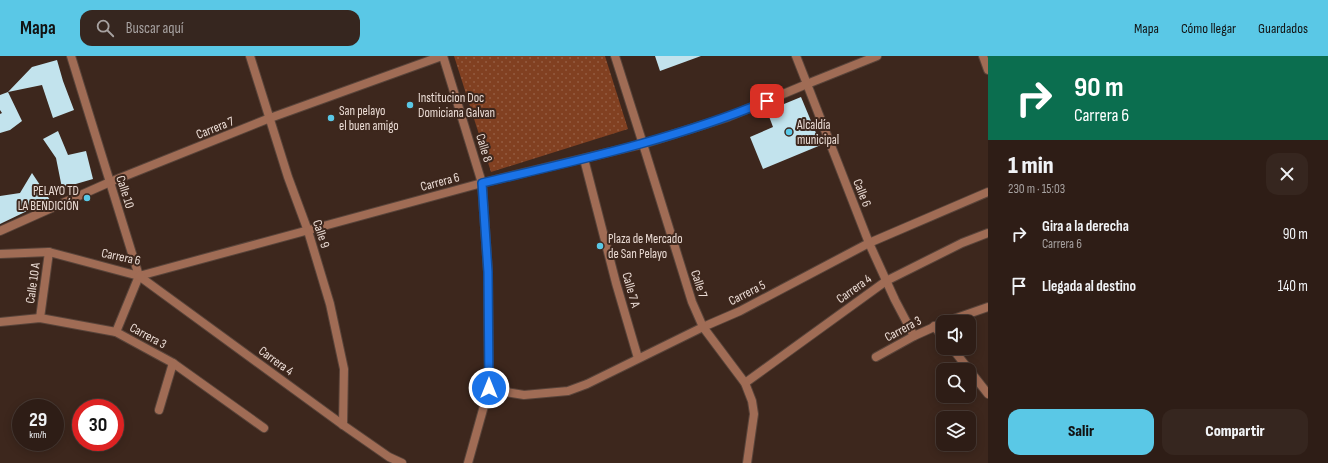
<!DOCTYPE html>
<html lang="es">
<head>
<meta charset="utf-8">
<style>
	:root { --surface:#2e1d16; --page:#36261f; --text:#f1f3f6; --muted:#a7a2a1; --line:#493b35; --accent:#5ac8e6 }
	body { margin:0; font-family:"Sofia Sans Condensed",sans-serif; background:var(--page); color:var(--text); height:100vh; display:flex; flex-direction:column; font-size:15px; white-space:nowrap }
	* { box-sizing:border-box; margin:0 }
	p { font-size:13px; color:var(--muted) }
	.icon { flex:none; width:22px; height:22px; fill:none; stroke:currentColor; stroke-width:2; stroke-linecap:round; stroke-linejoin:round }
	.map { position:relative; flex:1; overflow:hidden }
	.details { display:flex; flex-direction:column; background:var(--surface); width:340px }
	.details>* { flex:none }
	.top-card { background:#0b6e4f; color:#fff; overflow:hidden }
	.fabs { position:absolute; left:936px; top:259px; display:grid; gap:8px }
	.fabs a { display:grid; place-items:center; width:40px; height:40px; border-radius:8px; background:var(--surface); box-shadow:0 2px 10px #0003,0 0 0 1px var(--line); font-size:20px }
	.speed { position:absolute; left:12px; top:343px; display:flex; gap:8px; font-size:20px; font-weight:700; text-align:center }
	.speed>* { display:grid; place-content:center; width:52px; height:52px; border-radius:50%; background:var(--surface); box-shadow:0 2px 10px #0003,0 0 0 1px var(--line); line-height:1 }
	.speed small { font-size:10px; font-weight:400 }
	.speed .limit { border:6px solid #d22; background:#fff; color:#111 }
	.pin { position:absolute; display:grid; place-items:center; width:34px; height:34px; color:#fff; margin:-17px; border-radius:8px; box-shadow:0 2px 6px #0006 }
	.me { position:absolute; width:44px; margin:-22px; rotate:0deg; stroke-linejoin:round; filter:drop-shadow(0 0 3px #0008) }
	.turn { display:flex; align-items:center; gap:14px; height:84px; padding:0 20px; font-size:18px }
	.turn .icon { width:52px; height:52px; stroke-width:2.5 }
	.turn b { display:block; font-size:28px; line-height:34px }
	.round { display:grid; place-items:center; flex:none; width:42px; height:42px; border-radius:12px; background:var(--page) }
	.head { display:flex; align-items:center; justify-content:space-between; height:68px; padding:0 20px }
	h1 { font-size:24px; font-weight:800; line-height:30px }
	.action { display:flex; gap:8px; margin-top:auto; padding:8px 20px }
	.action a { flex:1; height:46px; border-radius:12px; background:var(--accent); color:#111; font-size:16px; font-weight:800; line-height:46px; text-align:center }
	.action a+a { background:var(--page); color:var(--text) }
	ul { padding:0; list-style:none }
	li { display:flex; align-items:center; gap:12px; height:52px; padding:0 20px }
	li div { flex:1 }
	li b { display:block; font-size:15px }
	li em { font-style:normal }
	header { display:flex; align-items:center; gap:24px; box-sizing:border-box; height:56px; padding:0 20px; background:var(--accent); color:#111 }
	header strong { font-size:19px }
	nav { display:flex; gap:22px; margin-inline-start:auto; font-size:14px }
	.search { width:280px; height:36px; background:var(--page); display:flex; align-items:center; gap:10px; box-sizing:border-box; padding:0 14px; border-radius:12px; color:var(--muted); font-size:15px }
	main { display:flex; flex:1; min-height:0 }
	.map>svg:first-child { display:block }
	.park { fill:url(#park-dots) }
	.building { fill:#c2e3ed }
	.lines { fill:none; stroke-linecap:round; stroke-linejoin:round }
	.minor-casing { stroke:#59443a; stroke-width:10 }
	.tertiary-casing { stroke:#59443a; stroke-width:10 }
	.minor { stroke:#a06c55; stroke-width:8 }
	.tertiary { stroke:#a06c55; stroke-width:8 }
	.route-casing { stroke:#114b97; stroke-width:10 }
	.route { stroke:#1a73e8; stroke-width:7 }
	.poi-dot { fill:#5ac8e6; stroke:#3d271d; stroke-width:1.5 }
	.labels { text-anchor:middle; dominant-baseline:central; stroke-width:4; stroke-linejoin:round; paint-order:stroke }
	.poi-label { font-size:13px; fill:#ebdcd5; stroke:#3d271d; text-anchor:start }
	.street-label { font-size:13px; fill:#ebdcd5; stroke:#3d271d }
</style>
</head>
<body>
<header>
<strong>Mapa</strong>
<div class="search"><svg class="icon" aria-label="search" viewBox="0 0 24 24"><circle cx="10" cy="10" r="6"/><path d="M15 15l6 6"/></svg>Buscar aquí</div>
<nav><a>Mapa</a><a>Cómo llegar</a><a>Guardados</a></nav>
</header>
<main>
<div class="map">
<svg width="988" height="407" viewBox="0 0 988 407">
	<defs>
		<pattern id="park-dots" width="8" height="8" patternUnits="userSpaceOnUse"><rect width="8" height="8" fill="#814021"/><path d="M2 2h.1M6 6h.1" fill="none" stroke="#935b40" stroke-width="1.8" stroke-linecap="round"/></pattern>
	</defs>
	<rect width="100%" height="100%" fill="#3d271d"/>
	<polygon class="park" points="454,0 605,0 628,73 491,116"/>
	<g class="building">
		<polygon points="655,0 701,0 660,15"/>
		<polygon points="57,4 63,25 74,54 53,62 42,29 8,36 32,11"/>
		<polygon points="8,36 22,65 10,74 0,77 0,58 2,57 0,54 0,39"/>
		<polygon points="801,41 821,89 763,113 750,81 773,71 767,55"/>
		<polygon points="58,75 68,99 86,95 93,123 62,132 56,102 43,83"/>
		<polygon points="32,117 50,144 0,168 0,140 20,137"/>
	</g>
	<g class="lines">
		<g class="minor-casing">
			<g id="minor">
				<polyline points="71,0 139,220 116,276"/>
				<polyline points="250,0 288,121 308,175 330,248 344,313 343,369"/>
				<polyline points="615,0 643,88"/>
				<polyline points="877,0 807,28 869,187 895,244 914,280"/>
				<polyline points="983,0 988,14"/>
				<polyline points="584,103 616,227 638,302"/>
				<polyline points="0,175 110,126 270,62 442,0"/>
				<polyline points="0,198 49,196 139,220 482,127 488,216 489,332 468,407"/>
				<polyline points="139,220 343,369 389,401 402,407"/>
				<polyline points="40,262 49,196"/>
				<polyline points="0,266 40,262 116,276 173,307 264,372"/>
				<polyline points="945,266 988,251"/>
				<polyline points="934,270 943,281"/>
				<polyline points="952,292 988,338"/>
				<polyline points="876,301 914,280 943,267"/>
				<polyline points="745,327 886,225 962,187 988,177"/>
				<polyline points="489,332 506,336 524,339 568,335 587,328 703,271 740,255 869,187 988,136"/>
				<polyline points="159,354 173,307"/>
			</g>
		</g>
		<g class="tertiary-casing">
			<g id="tertiary">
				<polyline points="443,0 482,127 643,88 728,61 807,28 796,0"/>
				<polyline points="643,88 692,246 703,271 745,327 752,345 754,358 747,407"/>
			</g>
		</g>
		<use href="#minor" class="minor"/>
		<use href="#tertiary" class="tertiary"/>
	</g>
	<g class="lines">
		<g class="route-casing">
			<path id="route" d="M489 332 488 216 482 127C579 104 676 83 767 45"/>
		</g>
		<use href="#route" class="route"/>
	</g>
	<g class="poi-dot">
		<circle cx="410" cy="49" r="4"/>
		<circle cx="331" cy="62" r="4"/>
		<circle cx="789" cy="76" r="4"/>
		<circle cx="87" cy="142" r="4"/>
		<circle cx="600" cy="190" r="4"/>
	</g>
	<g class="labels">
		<g class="poi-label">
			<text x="418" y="42">Institucion Doc<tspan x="418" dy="15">Domiciana Galvan</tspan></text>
			<text x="339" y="55">San pelayo<tspan x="339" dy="15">el buen amigo</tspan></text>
			<text x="797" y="69">Alcaldía<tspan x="797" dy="15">municipal</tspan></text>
			<text x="79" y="135" text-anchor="end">PELAYO TD<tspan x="79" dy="15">LA BENDICIÓN</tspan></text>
			<text x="608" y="183">Plaza de Mercado<tspan x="608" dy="15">de San Pelayo</tspan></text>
		</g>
		<g class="street-label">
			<text transform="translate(215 72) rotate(-22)">Carrera 7</text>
			<text transform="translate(484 92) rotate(73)">Calle 8</text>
			<text transform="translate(440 126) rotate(-15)">Carrera 6</text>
			<text transform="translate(125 136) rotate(72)">Calle 10</text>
			<text transform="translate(862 137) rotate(69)">Calle 6</text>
			<text transform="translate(321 178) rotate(72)">Calle 9</text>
			<text transform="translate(121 201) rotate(12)">Carrera 6</text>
			<text transform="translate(33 227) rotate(-82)">Calle 10 A</text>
			<text transform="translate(699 228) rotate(72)">Calle 7</text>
			<text transform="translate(854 233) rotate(-36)">Carrera 4</text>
			<text transform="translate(631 234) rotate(74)">Calle 7 A</text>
			<text transform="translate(747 237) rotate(-27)">Carrera 5</text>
			<text transform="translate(903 273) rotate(-28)">Carrera 3</text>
			<text transform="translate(148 280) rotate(28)">Carrera 3</text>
			<text transform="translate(276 305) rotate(36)">Carrera 4</text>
		</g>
	</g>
</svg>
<div class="fabs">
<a><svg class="icon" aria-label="sound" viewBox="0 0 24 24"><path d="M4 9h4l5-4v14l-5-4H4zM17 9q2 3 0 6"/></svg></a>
<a><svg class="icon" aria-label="search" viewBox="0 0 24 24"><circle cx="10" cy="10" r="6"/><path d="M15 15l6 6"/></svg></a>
<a><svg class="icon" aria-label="layers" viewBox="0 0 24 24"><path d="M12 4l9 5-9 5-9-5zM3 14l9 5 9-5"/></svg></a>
</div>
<div class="speed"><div>29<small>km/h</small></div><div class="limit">30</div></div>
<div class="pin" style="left:767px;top:45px;background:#d93025"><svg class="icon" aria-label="arrive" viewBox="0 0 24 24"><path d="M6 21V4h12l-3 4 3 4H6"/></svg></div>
<svg class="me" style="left:489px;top:332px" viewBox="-20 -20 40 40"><circle r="17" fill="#1a73e8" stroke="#fff" stroke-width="3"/><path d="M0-11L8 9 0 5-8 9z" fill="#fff"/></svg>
</div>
<section class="details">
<div class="top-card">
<div class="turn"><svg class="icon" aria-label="right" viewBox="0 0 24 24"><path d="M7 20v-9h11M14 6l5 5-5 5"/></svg><div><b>90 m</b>Carrera 6</div></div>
</div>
<div class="head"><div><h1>1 min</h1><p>230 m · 15:03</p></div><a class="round"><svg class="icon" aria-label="close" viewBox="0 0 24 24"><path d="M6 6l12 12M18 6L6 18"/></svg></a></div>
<ul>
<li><svg class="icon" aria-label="right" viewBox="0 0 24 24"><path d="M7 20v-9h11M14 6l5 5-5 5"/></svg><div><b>Gira a la derecha</b><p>Carrera 6</p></div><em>90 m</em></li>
<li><svg class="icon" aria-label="arrive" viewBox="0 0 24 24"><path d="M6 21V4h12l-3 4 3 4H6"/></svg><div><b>Llegada al destino</b></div><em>140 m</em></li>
</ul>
<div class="action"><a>Salir</a><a>Compartir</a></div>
</section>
</main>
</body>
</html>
